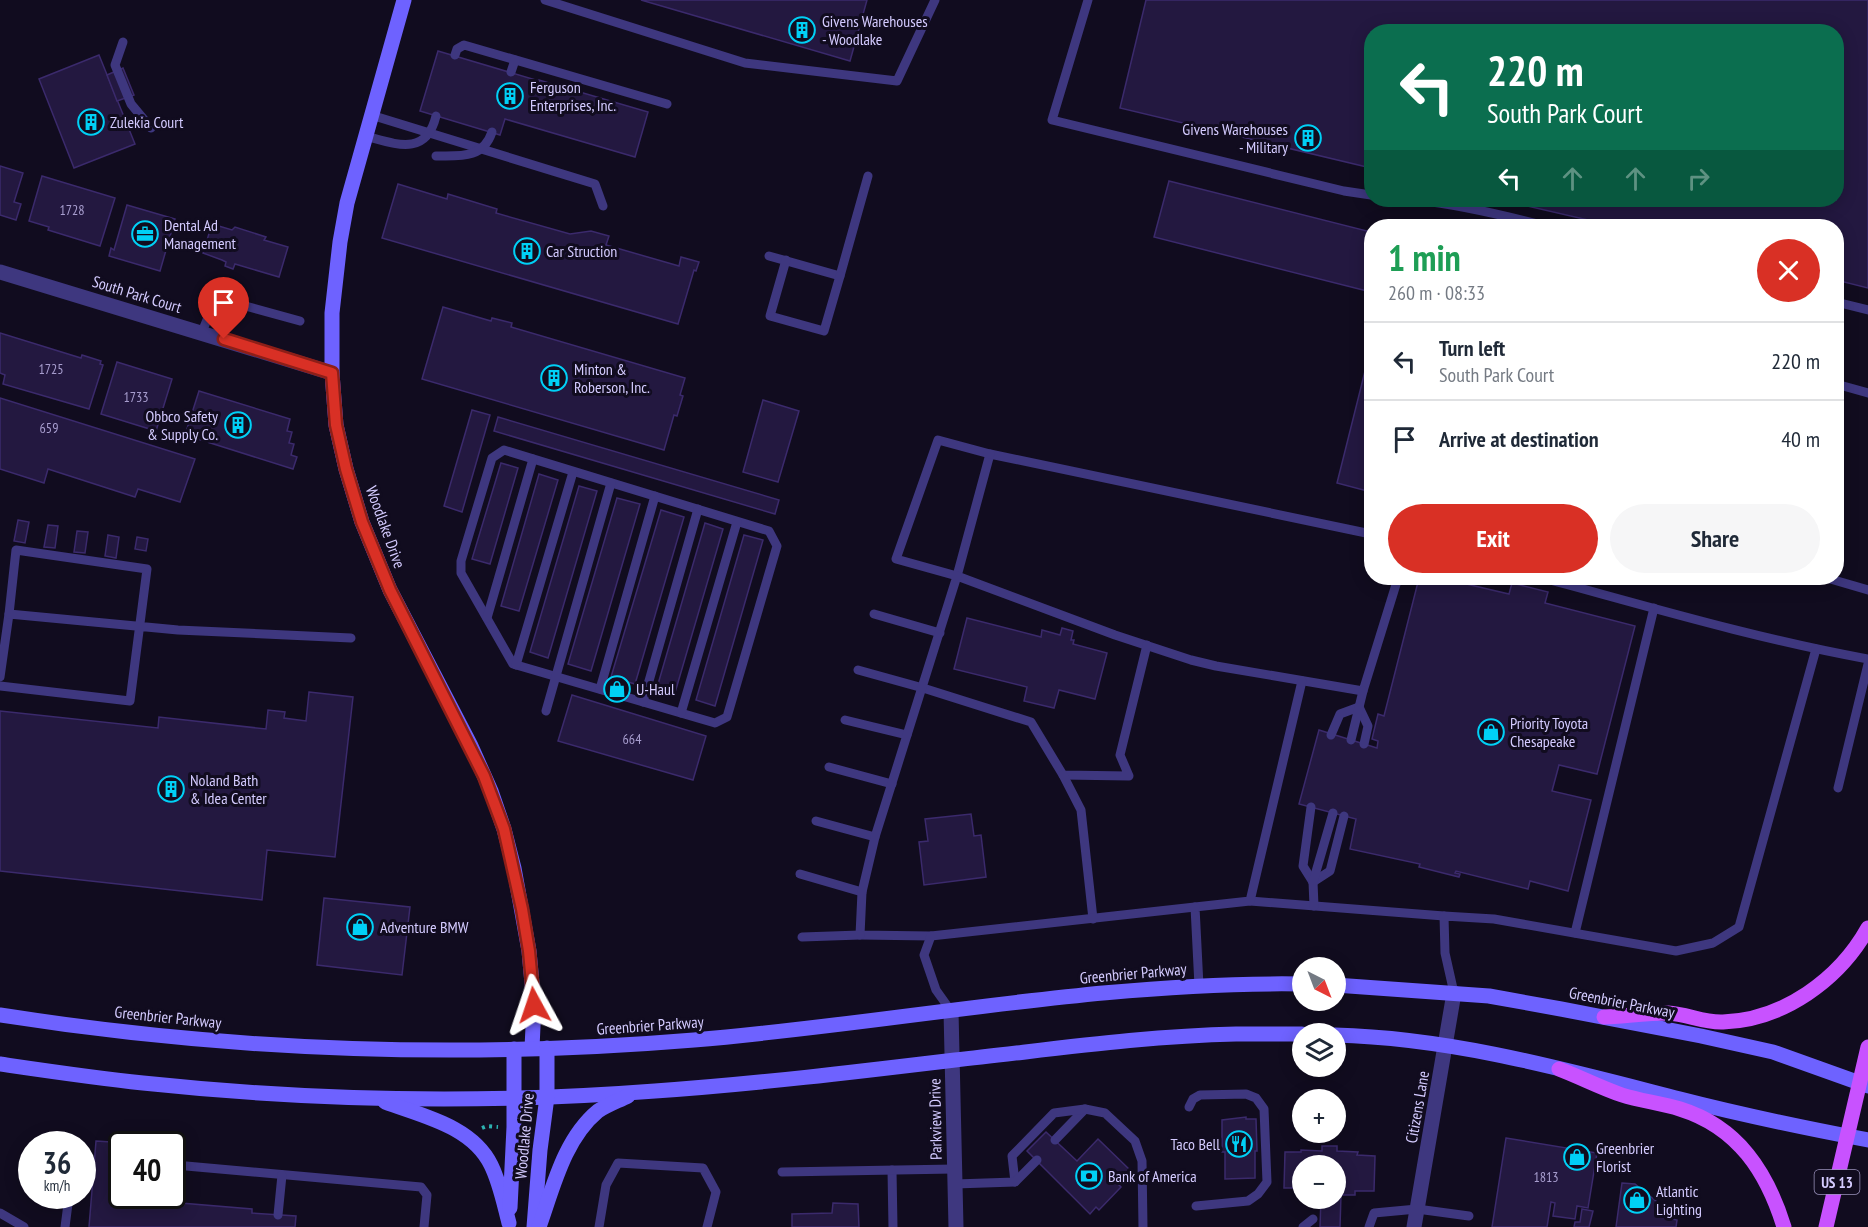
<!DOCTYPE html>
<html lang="en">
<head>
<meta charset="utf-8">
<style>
	:root { --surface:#fff; --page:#f6f6f7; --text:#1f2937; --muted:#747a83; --line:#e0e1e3; --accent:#d93025 }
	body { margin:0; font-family:"PT Sans Narrow",sans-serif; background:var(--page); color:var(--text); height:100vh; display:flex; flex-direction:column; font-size:22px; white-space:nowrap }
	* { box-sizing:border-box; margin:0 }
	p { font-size:20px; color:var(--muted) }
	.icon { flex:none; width:33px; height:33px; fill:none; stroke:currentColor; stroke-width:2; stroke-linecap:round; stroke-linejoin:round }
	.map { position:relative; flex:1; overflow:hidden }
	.drawer { position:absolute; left:1364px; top:219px; width:480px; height:366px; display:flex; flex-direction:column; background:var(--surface); border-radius:24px; box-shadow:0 3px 15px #0003 }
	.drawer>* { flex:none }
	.hud { position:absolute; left:1364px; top:24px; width:480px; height:183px; border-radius:24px; box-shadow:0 3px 15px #0003; background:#0b6e4f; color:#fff; overflow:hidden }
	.needle { width:39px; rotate:138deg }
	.controls { position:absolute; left:1292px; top:957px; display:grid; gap:12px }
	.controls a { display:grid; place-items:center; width:54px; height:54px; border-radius:50%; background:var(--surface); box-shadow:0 3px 15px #0003; font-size:30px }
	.speed { position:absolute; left:18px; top:1131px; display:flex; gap:12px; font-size:30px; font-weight:700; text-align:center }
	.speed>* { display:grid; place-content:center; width:78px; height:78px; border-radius:50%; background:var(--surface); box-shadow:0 3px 15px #0003; line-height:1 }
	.speed small { font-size:15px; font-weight:400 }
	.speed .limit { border:3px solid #111; border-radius:9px; background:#fff; color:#111 }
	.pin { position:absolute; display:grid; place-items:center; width:51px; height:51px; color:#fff; margin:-62px -26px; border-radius:50% 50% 50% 0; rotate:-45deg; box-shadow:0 0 6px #0007 }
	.pin .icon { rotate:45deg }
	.me { position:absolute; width:66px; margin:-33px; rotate:355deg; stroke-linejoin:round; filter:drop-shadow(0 0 4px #0008) }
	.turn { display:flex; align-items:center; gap:21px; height:126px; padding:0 24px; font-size:27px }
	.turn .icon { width:78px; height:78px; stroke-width:2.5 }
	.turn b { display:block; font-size:42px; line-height:51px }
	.lanes { display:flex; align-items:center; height:57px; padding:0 24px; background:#0003; justify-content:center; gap:30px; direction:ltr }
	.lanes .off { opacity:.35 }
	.round { display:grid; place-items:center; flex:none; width:63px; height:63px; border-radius:32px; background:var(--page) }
	.head { display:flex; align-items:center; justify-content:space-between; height:102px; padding:0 24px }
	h1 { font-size:36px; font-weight:700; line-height:45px; color:#1e9e55 }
	.button { display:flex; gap:12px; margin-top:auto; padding:12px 24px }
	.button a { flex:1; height:69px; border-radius:36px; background:var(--accent); color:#fff; font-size:24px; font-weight:700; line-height:69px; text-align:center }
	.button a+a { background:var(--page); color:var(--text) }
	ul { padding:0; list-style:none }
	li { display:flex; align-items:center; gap:18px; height:78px; padding:0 24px; border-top:2px solid var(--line) }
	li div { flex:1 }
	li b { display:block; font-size:22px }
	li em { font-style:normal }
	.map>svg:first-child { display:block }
	.building { fill:#231840; stroke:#3b2a6c; stroke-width:1.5 }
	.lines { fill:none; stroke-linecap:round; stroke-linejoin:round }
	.path { stroke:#2db1b0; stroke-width:4; stroke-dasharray:3 4.5; stroke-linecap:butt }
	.lane { stroke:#3e377f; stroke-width:9 }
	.street { stroke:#3e377f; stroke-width:15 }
	.secondary { stroke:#6e62ff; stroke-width:15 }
	.primary { stroke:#c852ff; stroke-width:15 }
	.route-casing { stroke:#8d1f18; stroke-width:15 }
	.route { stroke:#d93025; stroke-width:10 }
	.labels { text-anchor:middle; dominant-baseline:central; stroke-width:6; stroke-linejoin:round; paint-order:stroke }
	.number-label { font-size:14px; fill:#a89ecf }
	.shield { fill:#110c1f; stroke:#9a92bc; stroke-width:1.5 }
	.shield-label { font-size:15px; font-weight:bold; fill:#d4cbff }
	.poi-label { font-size:16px; fill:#d4cbff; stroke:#110c1f; text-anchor:start }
	.street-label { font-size:16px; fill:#d4cbff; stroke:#110c1f }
</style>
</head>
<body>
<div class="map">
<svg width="1868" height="1227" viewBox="0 0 1868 1227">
	<rect width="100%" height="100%" fill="#110c1f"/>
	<g class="building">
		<polygon points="641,0 867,0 850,61"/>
		<polygon points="1146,0 1868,0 1868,288 1836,280 1836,226 1614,226 1501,200 1836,200 1836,32 1371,32 1371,168 1120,108"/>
		<polygon points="438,51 539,81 539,80 648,112 635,157 505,119 500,135 420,111"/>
		<polygon points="99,55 135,144 74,168 39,79"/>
		<polygon points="123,68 134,95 117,101 107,75"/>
		<polygon points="0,166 23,173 14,202 21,204 16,220 0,215"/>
		<polygon points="42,176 115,198 100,246 48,230 49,227 29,221"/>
		<polygon points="1169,181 1371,232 1371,292 1154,237"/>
		<polygon points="398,184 447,199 448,194 497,209 496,213 570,234 591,231 609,236 606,245 679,266 681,257 699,262 696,271 694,270 678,324 382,238"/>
		<polygon points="127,205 175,219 160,271 109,256 111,248 114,250"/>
		<polygon points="212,224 232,230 235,227 266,237 264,240 288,247 279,277 235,264 233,269 225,266 226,262 222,260 203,253"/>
		<polygon points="443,307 491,321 492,318 512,323 511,327 685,378 680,395 683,396 677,416 674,415 664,450 422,379"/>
		<polygon points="0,333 81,358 82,355 101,361 100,364 103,365 89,409 3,384 5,375 0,373"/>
		<polygon points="1369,355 1371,356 1371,492 1337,483"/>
		<polygon points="117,362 172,379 156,431 101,414"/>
		<polygon points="199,391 290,419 287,431 292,432 289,443 294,444 291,455 297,457 293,469 185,435"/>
		<polygon points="0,398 195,459 180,502 138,489 135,497 48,469 44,483 0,469"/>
		<polygon points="763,400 799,411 778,482 743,472"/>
		<polygon points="472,410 490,415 462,512 444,506"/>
		<polygon points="498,417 779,500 775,514 494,431"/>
		<polygon points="501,463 518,468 490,564 472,559"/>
		<polygon points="539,474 558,480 519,611 501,606"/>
		<polygon points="579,486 597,491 548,658 530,652"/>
		<polygon points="617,498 640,504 591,671 568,664"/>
		<polygon points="661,510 684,517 635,684 611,677"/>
		<polygon points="18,520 29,522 25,543 14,541"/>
		<polygon points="705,523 723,529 674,696 656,691"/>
		<polygon points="48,525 58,526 55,548 44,547"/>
		<polygon points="77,531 88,532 85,553 74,552"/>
		<polygon points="108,535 119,537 116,558 105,556"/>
		<polygon points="744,535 763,540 715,706 696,700"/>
		<polygon points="137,537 148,539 146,551 135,549"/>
		<polygon points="1419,578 1441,578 1509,594 1512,583 1548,592 1545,603 1635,626 1597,774 1559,765 1552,791 1591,800 1568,891 1530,881 1528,889 1456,871 1455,873 1460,874 1459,877 1419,867 1420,864 1350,849 1356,819 1299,804 1319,730 1377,748 1378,741 1372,739 1378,714 1384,716"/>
		<polygon points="967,618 1041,637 1042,630 1060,635 1062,628 1073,631 1071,640 1074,640 1073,644 1107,653 1095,699 1059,690 1054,708 1024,701 1027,687 954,669"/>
		<polygon points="309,692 353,697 335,857 267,850 262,900 0,871 0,711 158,728 159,717 266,729 268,710 285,712 284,718 306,721"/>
		<polygon points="572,695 706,736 693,780 558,741"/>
		<polygon points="971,814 974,836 981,835 986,877 924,885 919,842 928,841 925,819"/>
		<polygon points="324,898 410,907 402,975 317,965"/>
		<polygon points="1246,1117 1246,1119 1256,1119 1257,1151 1255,1151 1255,1178 1225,1179 1225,1152 1222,1152 1222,1120"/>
		<polygon points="1046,1132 1077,1161 1098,1139 1131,1171 1118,1184 1121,1187 1099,1210 1096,1207 1090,1214 1027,1151"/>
		<polygon points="1506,1138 1597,1153 1588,1208 1577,1206 1575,1219 1553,1216 1555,1203 1551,1202 1547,1227 1492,1227"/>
		<polygon points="96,1141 142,1144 122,1144 122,1196 145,1196 145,1200 252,1209 252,1213 296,1216 295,1227 89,1227"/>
		<polygon points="1322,1146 1337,1146 1337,1151 1358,1152 1357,1155 1375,1156 1374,1191 1355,1191 1355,1195 1341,1195 1340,1227 1320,1227 1321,1198 1335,1198 1335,1166 1302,1166 1302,1193 1301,1188 1284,1188 1285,1152 1301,1152 1301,1150 1322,1151"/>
		<polygon points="1622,1183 1635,1184 1673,1215 1672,1219 1677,1220 1676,1227 1616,1227"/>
		<polygon points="833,1203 858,1204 859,1227 792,1227 792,1214 832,1213"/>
		<polygon points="1582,1209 1593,1211 1589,1227 1574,1227 1575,1222 1580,1222"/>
	</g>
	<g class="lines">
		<polyline class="path" points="482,1128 487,1126 498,1127"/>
		<g class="lane">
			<polyline points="545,0 745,63 897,81 935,0"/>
			<polyline points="1088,0 1052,120 1344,191 1371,195"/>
			<polyline points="123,42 115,65 131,104 151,128"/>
			<polyline points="455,55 457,49 464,45 667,104"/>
			<polyline points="511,72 515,60"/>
			<polyline points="371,115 595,184 603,206"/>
			<path d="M365 136C396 144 426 157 436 116"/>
			<path d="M436 156C460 156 483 159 492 132"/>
			<path d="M1417 200C1461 205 1503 215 1545 226"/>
			<polyline points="769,256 840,276 868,176"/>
			<polyline points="786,260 770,316 824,331 840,276"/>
			<polyline points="1836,302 1868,310"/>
			<polyline points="202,332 216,298 300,321"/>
			<polyline points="1836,384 1868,393"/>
			<polygon points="504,450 769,531 777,546 727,717 715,723 513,664 461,573 461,561 492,458"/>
			<polyline points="1371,534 990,454 957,576 1115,635 1191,660 1216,666 1363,691 1398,578"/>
			<path d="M1543 578C1650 607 1758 639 1868 659"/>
			<polyline points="1827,578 1868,590"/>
			<polyline points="874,614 940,633"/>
			<polyline points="487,618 533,459"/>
			<polyline points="516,665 573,472"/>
			<polyline points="858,670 923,688 1031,722 1063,775 1129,776 1120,755 1147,645"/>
			<polyline points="0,677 9,614"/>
			<polyline points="0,686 130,701 147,569 16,550 9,614 178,630 351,638"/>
			<polyline points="600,689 655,496"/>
			<polyline points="643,702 698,509"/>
			<polyline points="1359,707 1368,726 1364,744"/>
			<polyline points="546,711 611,483"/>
			<polyline points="681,713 737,522"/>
			<polyline points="845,720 907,735"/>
			<polyline points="1331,735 1340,714 1359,707"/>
			<polyline points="1351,740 1363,691"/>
			<polyline points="829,767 892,784"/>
			<polyline points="1063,775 1081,810 1093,919"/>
			<polyline points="1838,788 1868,664"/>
			<polyline points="1311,807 1303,866 1313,882"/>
			<polyline points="816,821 875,837"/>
			<polyline points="800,874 862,892"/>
			<polyline points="1313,882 1330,871 1344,816"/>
			<polyline points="1250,901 1444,916"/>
			<polyline points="1314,906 1313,882 1333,813"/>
			<polyline points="1575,933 1654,608"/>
			<polyline points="931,936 860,935 862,892 875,837 957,576 896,559 938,440 990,454"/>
			<polyline points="802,937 860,935"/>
			<polyline points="1199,986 1195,907 1250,901 1302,681"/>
			<polyline points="1454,993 1445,953 1444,916 1494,919 1676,951 1713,943 1739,927 1816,649"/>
			<polyline points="951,1011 936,990 924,955 931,936 1195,907"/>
			<polyline points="1189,1107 1193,1099 1200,1095 1246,1094 1256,1098 1264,1109 1267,1182 1258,1194 1248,1201 1196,1206"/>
			<polyline points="1055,1140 1085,1109 1105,1113 1135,1141 1142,1161 1143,1227"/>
			<polyline points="175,1165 421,1187 427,1195 424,1227"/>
			<polyline points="892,1170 893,1227"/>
			<polyline points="782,1172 954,1169"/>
			<polyline points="1015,1182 1012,1156 1054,1113 1085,1109"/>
			<polyline points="955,1184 1015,1182 1037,1160"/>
			<polyline points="0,1213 24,1227"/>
			<polyline points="278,1215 282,1175"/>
			<polyline points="65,1227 69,1196"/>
			<polyline points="599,1227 606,1185 618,1163 703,1168 716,1192 707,1227"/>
			<polyline points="1303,1227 1313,1219"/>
			<polyline points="1369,1227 1374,1213 1417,1209 1469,1216"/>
		</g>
		<g class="street">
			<polyline points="0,272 332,373"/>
			<polyline points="951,1011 956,1227"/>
			<polyline points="1414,1227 1454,993"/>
		</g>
		<g class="secondary">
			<polyline points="404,0 347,203 340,242 332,313 332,373 336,425 346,469 362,522 390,590 471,746 491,791 504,829 514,868 529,951 534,1005 532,1048"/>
			<polyline points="1335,985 1489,996 1561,1009 1701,1036 1773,1052 1868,1086"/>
			<path d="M0 1015C229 1051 464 1059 694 1040 897 1023 1098 981 1302 984"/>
			<path d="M1335 1035C1453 1038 1567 1070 1680 1099 1742 1115 1805 1128 1868 1140"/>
			<path d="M0 1064C48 1071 95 1078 143 1083 313 1101 485 1104 655 1091 755 1084 855 1072 955 1060 1048 1050 1142 1036 1236 1034 1258 1034 1280 1034 1302 1034"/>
			<path d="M385 1102C422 1116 472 1126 491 1165 500 1183 504 1204 509 1223"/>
			<polyline points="510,1208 514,1127 514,1049"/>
			<polyline points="534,1227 540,1150 547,1097 547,1048"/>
			<path d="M539 1227C553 1188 564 1139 598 1111 607 1105 618 1101 628 1096"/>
		</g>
		<g class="primary">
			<path d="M1604 1017C1625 1016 1647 1013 1668 1013 1687 1014 1704 1023 1723 1022 1783 1020 1839 980 1868 928"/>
			<path d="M1559 1069C1580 1077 1601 1088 1622 1095 1641 1101 1661 1103 1680 1109 1738 1127 1767 1172 1784 1227"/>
			<polyline points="1826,1227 1868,1047"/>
		</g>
	</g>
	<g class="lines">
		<g class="route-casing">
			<polyline id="route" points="224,339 332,373 336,425 346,469 362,522 390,590 484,776 504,829 522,909 529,951 534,1005"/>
		</g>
		<use href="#route" class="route"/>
	</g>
	<defs>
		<g id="building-ring" transform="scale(1.35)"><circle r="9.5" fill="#110c1f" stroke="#00d0f6" stroke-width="1.5"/><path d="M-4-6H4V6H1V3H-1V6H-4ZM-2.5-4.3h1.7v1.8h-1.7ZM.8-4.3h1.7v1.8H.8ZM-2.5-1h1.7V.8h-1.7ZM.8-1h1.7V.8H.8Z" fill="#00d0f6"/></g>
		<g id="office-ring" transform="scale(1.35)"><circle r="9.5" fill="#110c1f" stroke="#00d0f6" stroke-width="1.5"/><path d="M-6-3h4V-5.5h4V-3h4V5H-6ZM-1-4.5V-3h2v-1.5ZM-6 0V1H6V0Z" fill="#00d0f6"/></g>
		<g id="shop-ring" transform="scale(1.35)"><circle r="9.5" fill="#110c1f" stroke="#00d0f6" stroke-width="1.5"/><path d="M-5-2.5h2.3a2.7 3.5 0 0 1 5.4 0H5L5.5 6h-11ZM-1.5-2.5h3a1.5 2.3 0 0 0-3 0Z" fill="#00d0f6"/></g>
		<g id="restaurant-ring" transform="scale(1.35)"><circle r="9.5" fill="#110c1f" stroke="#00d0f6" stroke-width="1.5"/><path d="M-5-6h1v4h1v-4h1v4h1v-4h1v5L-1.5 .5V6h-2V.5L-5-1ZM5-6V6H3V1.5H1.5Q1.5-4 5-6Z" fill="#00d0f6"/></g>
		<g id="bank-ring" transform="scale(1.35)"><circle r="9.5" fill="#110c1f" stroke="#00d0f6" stroke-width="1.5"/><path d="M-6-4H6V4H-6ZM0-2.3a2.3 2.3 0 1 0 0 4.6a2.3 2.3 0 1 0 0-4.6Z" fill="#00d0f6"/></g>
	</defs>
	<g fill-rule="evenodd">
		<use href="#building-ring" x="802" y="30"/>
		<use href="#building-ring" x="510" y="96"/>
		<use href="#building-ring" x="91" y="122"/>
		<use href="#building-ring" x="1308" y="138"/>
		<use href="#office-ring" x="145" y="234"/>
		<use href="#building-ring" x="527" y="251"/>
		<use href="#building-ring" x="554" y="378"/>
		<use href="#building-ring" x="238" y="425"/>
		<use href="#shop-ring" x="617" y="689"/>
		<use href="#shop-ring" x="1491" y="732"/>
		<use href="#building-ring" x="171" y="789"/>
		<use href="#shop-ring" x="360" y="927"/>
		<use href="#restaurant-ring" x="1239" y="1144"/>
		<use href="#shop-ring" x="1577" y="1157"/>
		<use href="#bank-ring" x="1089" y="1176"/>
		<use href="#shop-ring" x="1637" y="1200"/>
	</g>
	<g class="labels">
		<g class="number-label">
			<text x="72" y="210">1728</text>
			<text x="51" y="369">1725</text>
			<text x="136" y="397">1733</text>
			<text x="49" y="428">659</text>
			<text x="632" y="739">664</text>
			<text x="1546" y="1177">1813</text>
		</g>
		<rect class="shield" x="1814.5" y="1170" width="45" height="24" rx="4.5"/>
		<g class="shield-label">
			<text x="1837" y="1182">US 13</text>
		</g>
		<g class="poi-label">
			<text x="822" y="21">Givens Warehouses<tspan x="822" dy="18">- Woodlake</tspan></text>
			<text x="530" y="87">Ferguson<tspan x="530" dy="18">Enterprises, Inc.</tspan></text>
			<text x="110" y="122">Zulekia Court</text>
			<text x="1288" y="129" text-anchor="end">Givens Warehouses<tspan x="1288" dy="18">- Military</tspan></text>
			<text x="164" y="225">Dental Ad<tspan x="164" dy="18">Management</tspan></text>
			<text x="546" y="251">Car Struction</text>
			<text x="574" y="369">Minton &amp;<tspan x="574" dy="18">Roberson, Inc.</tspan></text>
			<text x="218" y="416" text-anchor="end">Obbco Safety<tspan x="218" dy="18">&amp; Supply Co.</tspan></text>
			<text x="636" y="689">U-Haul</text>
			<text x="1510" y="723">Priority Toyota<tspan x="1510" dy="18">Chesapeake</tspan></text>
			<text x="190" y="780">Noland Bath<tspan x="190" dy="18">&amp; Idea Center</tspan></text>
			<text x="380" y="927">Adventure BMW</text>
			<text x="1220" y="1144" text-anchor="end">Taco Bell</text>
			<text x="1596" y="1148">Greenbrier<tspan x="1596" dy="18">Florist</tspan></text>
			<text x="1108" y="1176">Bank of America</text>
			<text x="1656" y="1191">Atlantic<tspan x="1656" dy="18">Lighting</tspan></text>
		</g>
		<g class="street-label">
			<text transform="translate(137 294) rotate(17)">South Park Court</text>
			<text transform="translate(386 527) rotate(70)">Woodlake Drive</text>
			<text transform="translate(1133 973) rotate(-5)">Greenbrier Parkway</text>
			<text transform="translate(1622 1002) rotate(11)">Greenbrier Parkway</text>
			<text transform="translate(168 1017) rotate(6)">Greenbrier Parkway</text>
			<text transform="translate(650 1025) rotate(-4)">Greenbrier Parkway</text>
			<text transform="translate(1417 1107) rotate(-80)">Citizens Lane</text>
			<text transform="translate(935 1119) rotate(-91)">Parkview Drive</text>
			<text transform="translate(524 1136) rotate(-85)">Woodlake Drive</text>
		</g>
	</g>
</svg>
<div class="controls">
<a><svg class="needle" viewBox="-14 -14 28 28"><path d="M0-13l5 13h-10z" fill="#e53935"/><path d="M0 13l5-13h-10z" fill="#747a83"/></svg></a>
<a><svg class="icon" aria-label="layers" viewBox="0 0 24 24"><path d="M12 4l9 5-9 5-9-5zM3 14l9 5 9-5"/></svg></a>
<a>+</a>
<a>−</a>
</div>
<div class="speed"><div>36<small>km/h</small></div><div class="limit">40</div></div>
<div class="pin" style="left:224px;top:339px;background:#d93025"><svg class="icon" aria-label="arrive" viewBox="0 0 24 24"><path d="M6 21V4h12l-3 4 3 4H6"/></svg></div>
<svg class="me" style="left:534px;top:1005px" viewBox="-20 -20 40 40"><path d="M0-17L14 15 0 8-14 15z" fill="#d93025" stroke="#fff" stroke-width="4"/></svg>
<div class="hud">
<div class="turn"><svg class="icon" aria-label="left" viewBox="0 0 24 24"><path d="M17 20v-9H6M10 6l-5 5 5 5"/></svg><div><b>220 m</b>South Park Court</div></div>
<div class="lanes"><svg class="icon" aria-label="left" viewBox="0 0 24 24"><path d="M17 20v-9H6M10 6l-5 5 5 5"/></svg><svg class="icon off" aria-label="ahead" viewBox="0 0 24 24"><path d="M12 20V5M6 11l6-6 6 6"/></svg><svg class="icon off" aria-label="ahead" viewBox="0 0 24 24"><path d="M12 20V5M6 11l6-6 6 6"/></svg><svg class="icon off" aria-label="right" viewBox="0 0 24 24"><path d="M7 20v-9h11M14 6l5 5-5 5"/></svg></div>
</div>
<section class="drawer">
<div class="head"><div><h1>1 min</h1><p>260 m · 08:33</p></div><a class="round" style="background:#d93025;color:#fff"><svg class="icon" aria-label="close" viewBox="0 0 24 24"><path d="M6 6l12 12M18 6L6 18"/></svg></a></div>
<ul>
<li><svg class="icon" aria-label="left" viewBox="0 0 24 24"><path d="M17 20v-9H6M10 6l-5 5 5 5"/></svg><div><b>Turn left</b><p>South Park Court</p></div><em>220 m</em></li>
<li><svg class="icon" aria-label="arrive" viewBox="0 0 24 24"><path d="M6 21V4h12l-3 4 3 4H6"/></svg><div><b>Arrive at destination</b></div><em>40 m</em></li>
</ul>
<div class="button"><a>Exit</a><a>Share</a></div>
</section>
</div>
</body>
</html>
